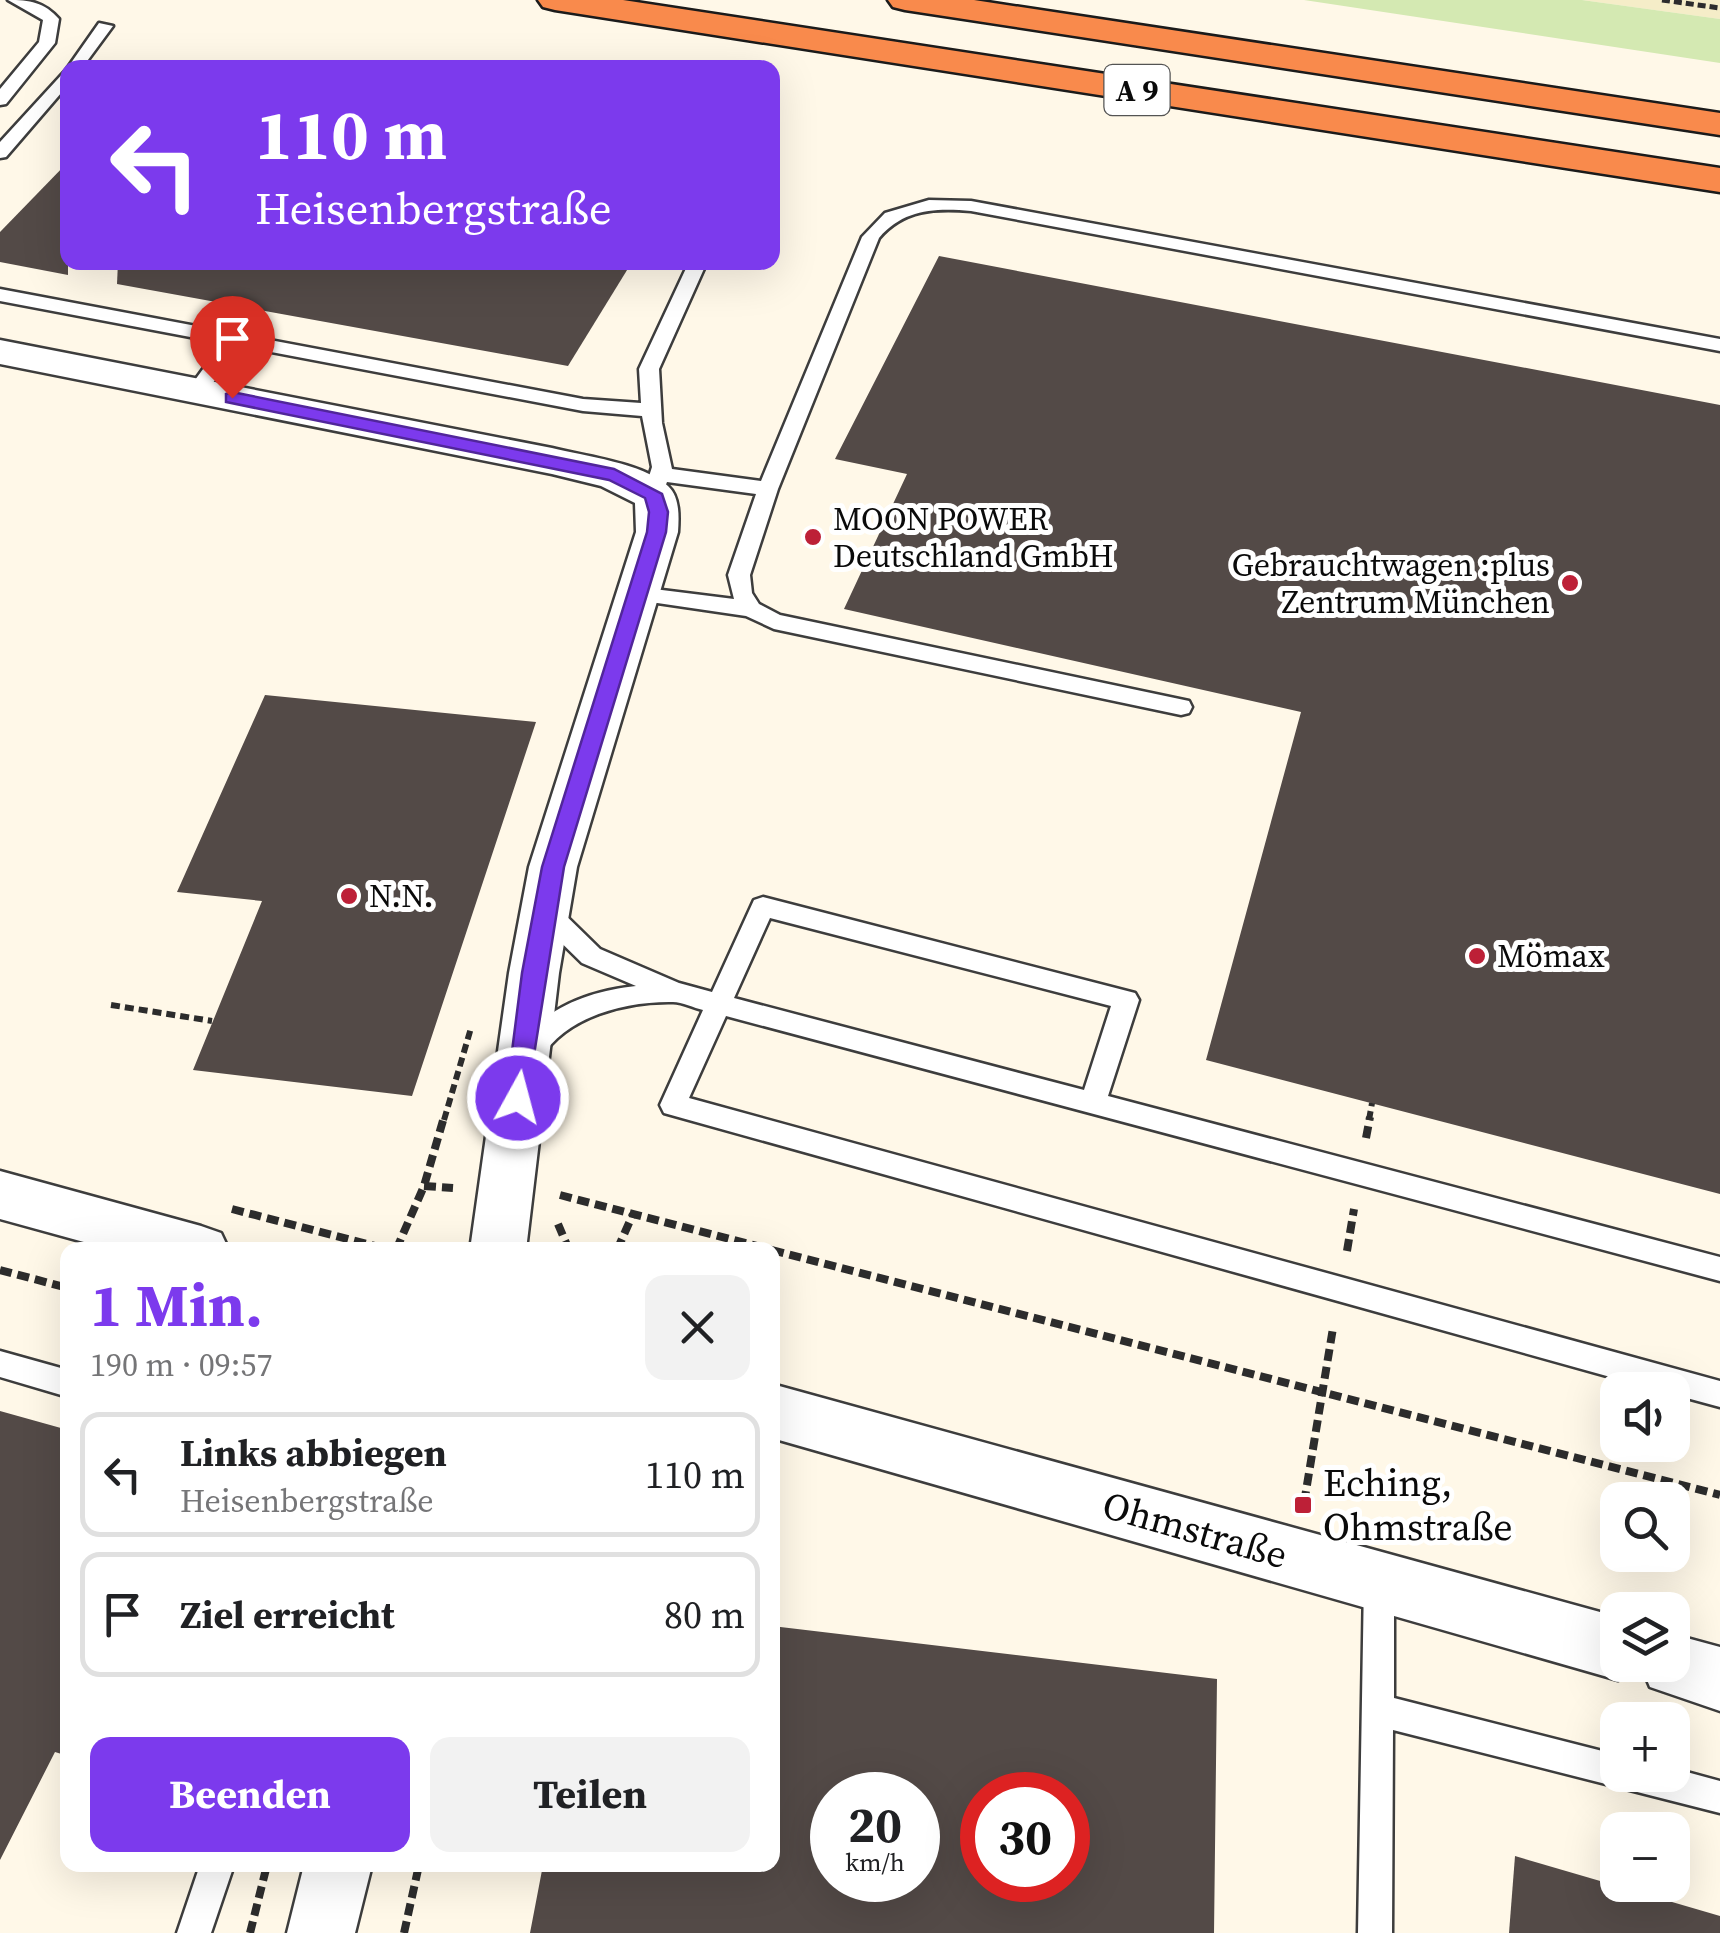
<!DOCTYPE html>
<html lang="de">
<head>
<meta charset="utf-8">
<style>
	:root { --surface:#fff; --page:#f2f2f2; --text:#202124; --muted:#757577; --line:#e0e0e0; --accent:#7c3aed }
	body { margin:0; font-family:"Source Serif 4",serif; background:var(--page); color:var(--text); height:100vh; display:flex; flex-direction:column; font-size:38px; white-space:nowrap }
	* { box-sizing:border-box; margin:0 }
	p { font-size:32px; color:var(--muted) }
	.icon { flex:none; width:55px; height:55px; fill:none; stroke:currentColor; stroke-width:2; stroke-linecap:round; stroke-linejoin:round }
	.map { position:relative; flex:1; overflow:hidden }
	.side { position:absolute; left:60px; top:1242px; width:720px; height:630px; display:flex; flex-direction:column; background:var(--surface); border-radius:20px; box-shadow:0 10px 40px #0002 }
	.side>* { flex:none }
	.top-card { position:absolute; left:60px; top:60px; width:720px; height:210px; border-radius:20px; box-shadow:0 10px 40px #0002; background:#7c3aed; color:#fff; overflow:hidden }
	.tools { position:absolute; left:1600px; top:1372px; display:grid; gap:20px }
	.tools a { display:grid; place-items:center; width:90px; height:90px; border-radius:20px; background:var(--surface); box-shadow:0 10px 40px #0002; font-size:50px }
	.speed { position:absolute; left:810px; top:1772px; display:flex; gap:20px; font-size:50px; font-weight:700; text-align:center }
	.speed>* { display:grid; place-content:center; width:130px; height:130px; border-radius:50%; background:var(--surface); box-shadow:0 10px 40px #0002; line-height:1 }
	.speed small { font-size:25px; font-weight:400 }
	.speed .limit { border:15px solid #d22; background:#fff; color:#111 }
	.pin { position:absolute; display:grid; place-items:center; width:85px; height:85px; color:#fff; margin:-102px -42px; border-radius:50% 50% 50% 0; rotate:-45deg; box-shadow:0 0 10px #0007 }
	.pin .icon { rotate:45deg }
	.me { position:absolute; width:110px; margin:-55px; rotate:7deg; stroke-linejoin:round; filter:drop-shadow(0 0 8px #0008) }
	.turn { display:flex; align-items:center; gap:35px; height:210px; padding:0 30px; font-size:45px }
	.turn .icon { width:130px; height:130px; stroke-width:2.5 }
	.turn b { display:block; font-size:70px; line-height:85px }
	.round { display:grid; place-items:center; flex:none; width:105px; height:105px; border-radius:20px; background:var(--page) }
	.overview { display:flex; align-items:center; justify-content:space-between; height:170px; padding:0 30px }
	h1 { font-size:60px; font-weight:700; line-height:75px; color:var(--accent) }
	.action { display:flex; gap:20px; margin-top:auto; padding:20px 30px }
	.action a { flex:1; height:115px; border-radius:20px; background:var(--accent); color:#fff; font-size:40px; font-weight:700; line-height:115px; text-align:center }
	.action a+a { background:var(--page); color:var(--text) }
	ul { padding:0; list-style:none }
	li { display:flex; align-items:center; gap:30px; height:125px; margin:0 20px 15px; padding:0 10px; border:5px solid var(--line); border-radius:20px }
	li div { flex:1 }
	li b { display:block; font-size:38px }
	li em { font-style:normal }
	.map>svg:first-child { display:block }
	.farmland { fill:#f5edc8 }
	.green { fill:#d4e9b2 }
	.building { fill:#534a47; fill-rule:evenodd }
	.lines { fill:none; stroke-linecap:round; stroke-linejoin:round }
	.lane-casing { stroke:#3d3d3d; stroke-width:5 }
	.street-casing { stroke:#3d3d3d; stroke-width:5 }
	.highway-casing { stroke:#1b1b1b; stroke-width:5 }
	.path-far2 { stroke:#2c2c2c; stroke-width:5; stroke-dasharray:8 4; stroke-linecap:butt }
	.path-far1 { stroke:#2c2c2c; stroke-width:6; stroke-dasharray:9 5; stroke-linecap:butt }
	.path { stroke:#2c2c2c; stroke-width:8; stroke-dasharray:12 6; stroke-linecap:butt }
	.lane { fill:#fff; fill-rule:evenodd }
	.street { fill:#fff; fill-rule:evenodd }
	.highway { fill:#f98a4c; fill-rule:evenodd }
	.route { fill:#7c3aed; stroke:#51269a; stroke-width:2.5 }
	.poi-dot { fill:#bd2037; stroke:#fff; stroke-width:4 }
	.labels { text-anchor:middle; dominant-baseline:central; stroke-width:10; stroke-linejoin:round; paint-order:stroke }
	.shield { fill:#fff; stroke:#545454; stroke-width:2.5 }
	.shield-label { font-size:30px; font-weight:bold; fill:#0a0a0a }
	.poi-label { font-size:32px; fill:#0a0a0a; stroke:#fff; text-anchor:start }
	.near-poi-label { font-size:38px; fill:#0a0a0a; stroke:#fff; text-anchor:start }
	.near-street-label { font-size:38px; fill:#0a0a0a; stroke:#fff }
</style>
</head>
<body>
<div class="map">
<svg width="1720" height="1933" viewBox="0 0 1720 1933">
	<rect width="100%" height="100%" fill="#fff8e8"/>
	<polygon class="farmland" points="1582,0 1720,0 1720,19"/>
	<polygon class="green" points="1304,0 1582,0 1720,19 1720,63"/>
	<g class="building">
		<polygon points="68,162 68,275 0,262 0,232"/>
		<polygon points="939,256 1720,405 1720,1194 1206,1060 1301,712 844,609 907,474 835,459"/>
		<polygon points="118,262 632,262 568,366 117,284"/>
		<polygon points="265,695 536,722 412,1096 193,1070 262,901 177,892"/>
		<polygon points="0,1411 68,1430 68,1756 55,1752 0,1860"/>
		<path d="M772 1626 1217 1679 1214 1933H530L543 1865H772ZM832 1795H918V1880H832ZM982 1795H1068V1880H982Z"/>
		<polygon points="1515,1856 1720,1916 1720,1933 1509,1933"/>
	</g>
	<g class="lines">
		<g class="lane-casing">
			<g id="lane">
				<path d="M8 0C30 0 44 2 59 19L55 43 6 104 0 105V89L39 42 43 20Z"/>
				<polygon points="99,23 113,26 82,68 68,68 68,85 6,157 0,158 0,142 66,70"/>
				<path d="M929 200 971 201 1720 339V351L971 211C935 208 904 209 879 238L778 489 750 575 752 593 759 604 780 615 1189 701 1192 707 1189 713 1181 715 774 629 746 616 630 599 627 594 638 587 734 599 728 575 756 494 667 482 660 500H646L643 495 652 467 642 416 583 411 240 346 204 395 197 397 187 391 222 343 0 301V289L583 399 641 403 639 369 689 262H707L659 369 662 423 672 469 761 481 862 237 885 213Z"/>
				<path d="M763 897 1135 993 1139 1000 1108 1096 1720 1257V1281L726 1016 689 1098 1720 1381V1407L1672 1394V1390H1657L664 1113 660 1105 703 1010C694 1008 682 1002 673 1002 627 1001 566 1016 541 1058L532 1061 523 1058 519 1050C541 1007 591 991 636 986L582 963 536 918 533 911 536 904H554L600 949 679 983 712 992 754 900ZM770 918 1111 1006 1084 1090 734 998Z"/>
				<polygon points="0,1351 68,1370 68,1397 0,1377"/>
				<polygon points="1379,1567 1390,1571 1394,1582 1394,1698 1618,1755 1618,1775 1672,1775 1672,1768 1720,1781 1720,1813 1393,1730 1392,1933 1358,1933 1364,1582 1368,1571"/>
				<polygon points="200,1865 234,1865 211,1933 177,1933"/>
			</g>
		</g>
		<g class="street-casing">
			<g id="street">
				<path d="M0 340 552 448C584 456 643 463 668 486 680 497 679 517 678 532L577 867 559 973 526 1250H470L509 973 529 867 636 532 635 503 601 486 552 474 0 364Z"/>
				<polygon points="0,1171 201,1226 221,1233 229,1250 113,1250 0,1219"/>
				<polygon points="772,1384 1618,1617 1618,1665 1672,1665 1672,1634 1720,1647 1720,1711 1650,1687 1642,1668 1618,1680 772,1438"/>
				<polygon points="304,1865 372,1865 355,1933 287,1933"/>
			</g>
		</g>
		<g class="highway-casing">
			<g id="highway">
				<polygon points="538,0 623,0 1720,168 1720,192 555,10 543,7"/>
				<polygon points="888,0 974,0 1720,113 1720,135 905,10 893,7"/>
			</g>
		</g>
		<polyline class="path-far2" points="1662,0 1720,8"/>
		<g class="path-far1">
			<polyline points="111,1005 212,1021"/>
			<polyline points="444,1120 471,1028"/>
			<polyline points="1369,1120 1372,1103"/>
		</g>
		<g class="path">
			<polyline points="1366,1138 1370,1117"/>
			<polyline points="424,1186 453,1188"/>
			<polyline points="560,1195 772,1250"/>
			<polyline points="232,1209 390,1250"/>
			<polyline points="558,1224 569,1250"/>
			<polyline points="396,1250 424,1186 444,1117"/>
			<polyline points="617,1250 633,1214"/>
			<polyline points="772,1250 1720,1495"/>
			<polyline points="1347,1251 1354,1209"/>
			<polyline points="0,1270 68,1288"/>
			<polyline points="1304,1503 1333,1328"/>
			<polyline points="250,1933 267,1865"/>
			<polyline points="404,1933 419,1865"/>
		</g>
		<use href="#lane" class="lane"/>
		<use href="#street" class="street"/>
		<use href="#highway" class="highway"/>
	</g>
	<polygon class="route" points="232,392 614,469 662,494 668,512 666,532 564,867 526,1105 510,1105 506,1098 522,973 542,867 647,532 649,512 645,498 609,480 226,402 226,394"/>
	<g class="poi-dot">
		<circle cx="813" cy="537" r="10"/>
		<circle cx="1570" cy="583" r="10"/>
		<circle cx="349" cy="896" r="10"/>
		<circle cx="1477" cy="956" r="10"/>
		<rect x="1293" y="1495" width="20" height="20" rx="5"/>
	</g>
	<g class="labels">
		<rect class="shield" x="1104.5" y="65" width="65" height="50" rx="8"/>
		<g class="shield-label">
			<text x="1137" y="90">A 9</text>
		</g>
		<g class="poi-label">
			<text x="833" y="519">MOON POWER<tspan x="833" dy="37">Deutschland GmbH</tspan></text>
			<text x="1550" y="565" text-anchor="end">Gebrauchtwagen :plus<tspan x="1550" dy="37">Zentrum München</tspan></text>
			<text x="369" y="896">N.N.</text>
			<text x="1497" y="956">Mömax</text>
		</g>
		<g class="near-poi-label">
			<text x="1323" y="1483">Eching,<tspan x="1323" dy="44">Ohmstraße</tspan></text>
		</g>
		<g class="near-street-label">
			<text transform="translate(1195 1530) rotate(16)">Ohmstraße</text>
		</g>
	</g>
</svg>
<div class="tools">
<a><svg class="icon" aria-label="sound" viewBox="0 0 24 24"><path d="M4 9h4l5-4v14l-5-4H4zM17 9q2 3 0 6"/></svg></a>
<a><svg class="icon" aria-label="search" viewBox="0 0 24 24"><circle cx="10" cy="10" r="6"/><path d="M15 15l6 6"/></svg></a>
<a><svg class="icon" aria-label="layers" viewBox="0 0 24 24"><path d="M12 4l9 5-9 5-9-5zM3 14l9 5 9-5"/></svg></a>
<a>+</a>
<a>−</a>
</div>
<div class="speed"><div>20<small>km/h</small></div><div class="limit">30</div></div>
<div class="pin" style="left:232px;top:398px;background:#d93025"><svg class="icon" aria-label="arrive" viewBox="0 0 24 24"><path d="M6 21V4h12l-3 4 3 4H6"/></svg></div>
<svg class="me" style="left:518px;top:1098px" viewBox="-20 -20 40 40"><circle r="17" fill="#7c3aed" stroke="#fff" stroke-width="3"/><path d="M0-11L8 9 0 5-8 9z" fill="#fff"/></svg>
<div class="top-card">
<div class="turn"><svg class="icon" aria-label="left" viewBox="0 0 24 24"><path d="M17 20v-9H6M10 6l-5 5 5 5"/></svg><div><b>110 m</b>Heisenbergstraße</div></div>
</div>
<section class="side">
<div class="overview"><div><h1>1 Min.</h1><p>190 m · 09:57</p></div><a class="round"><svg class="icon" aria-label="close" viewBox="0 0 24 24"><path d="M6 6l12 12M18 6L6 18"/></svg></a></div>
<ul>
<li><svg class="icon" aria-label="left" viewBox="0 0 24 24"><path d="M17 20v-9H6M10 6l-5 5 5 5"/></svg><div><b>Links abbiegen</b><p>Heisenbergstraße</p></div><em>110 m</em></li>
<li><svg class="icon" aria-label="arrive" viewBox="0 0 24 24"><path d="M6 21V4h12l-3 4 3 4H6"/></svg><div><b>Ziel erreicht</b></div><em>80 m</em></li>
</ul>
<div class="action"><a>Beenden</a><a>Teilen</a></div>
</section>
</div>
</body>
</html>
